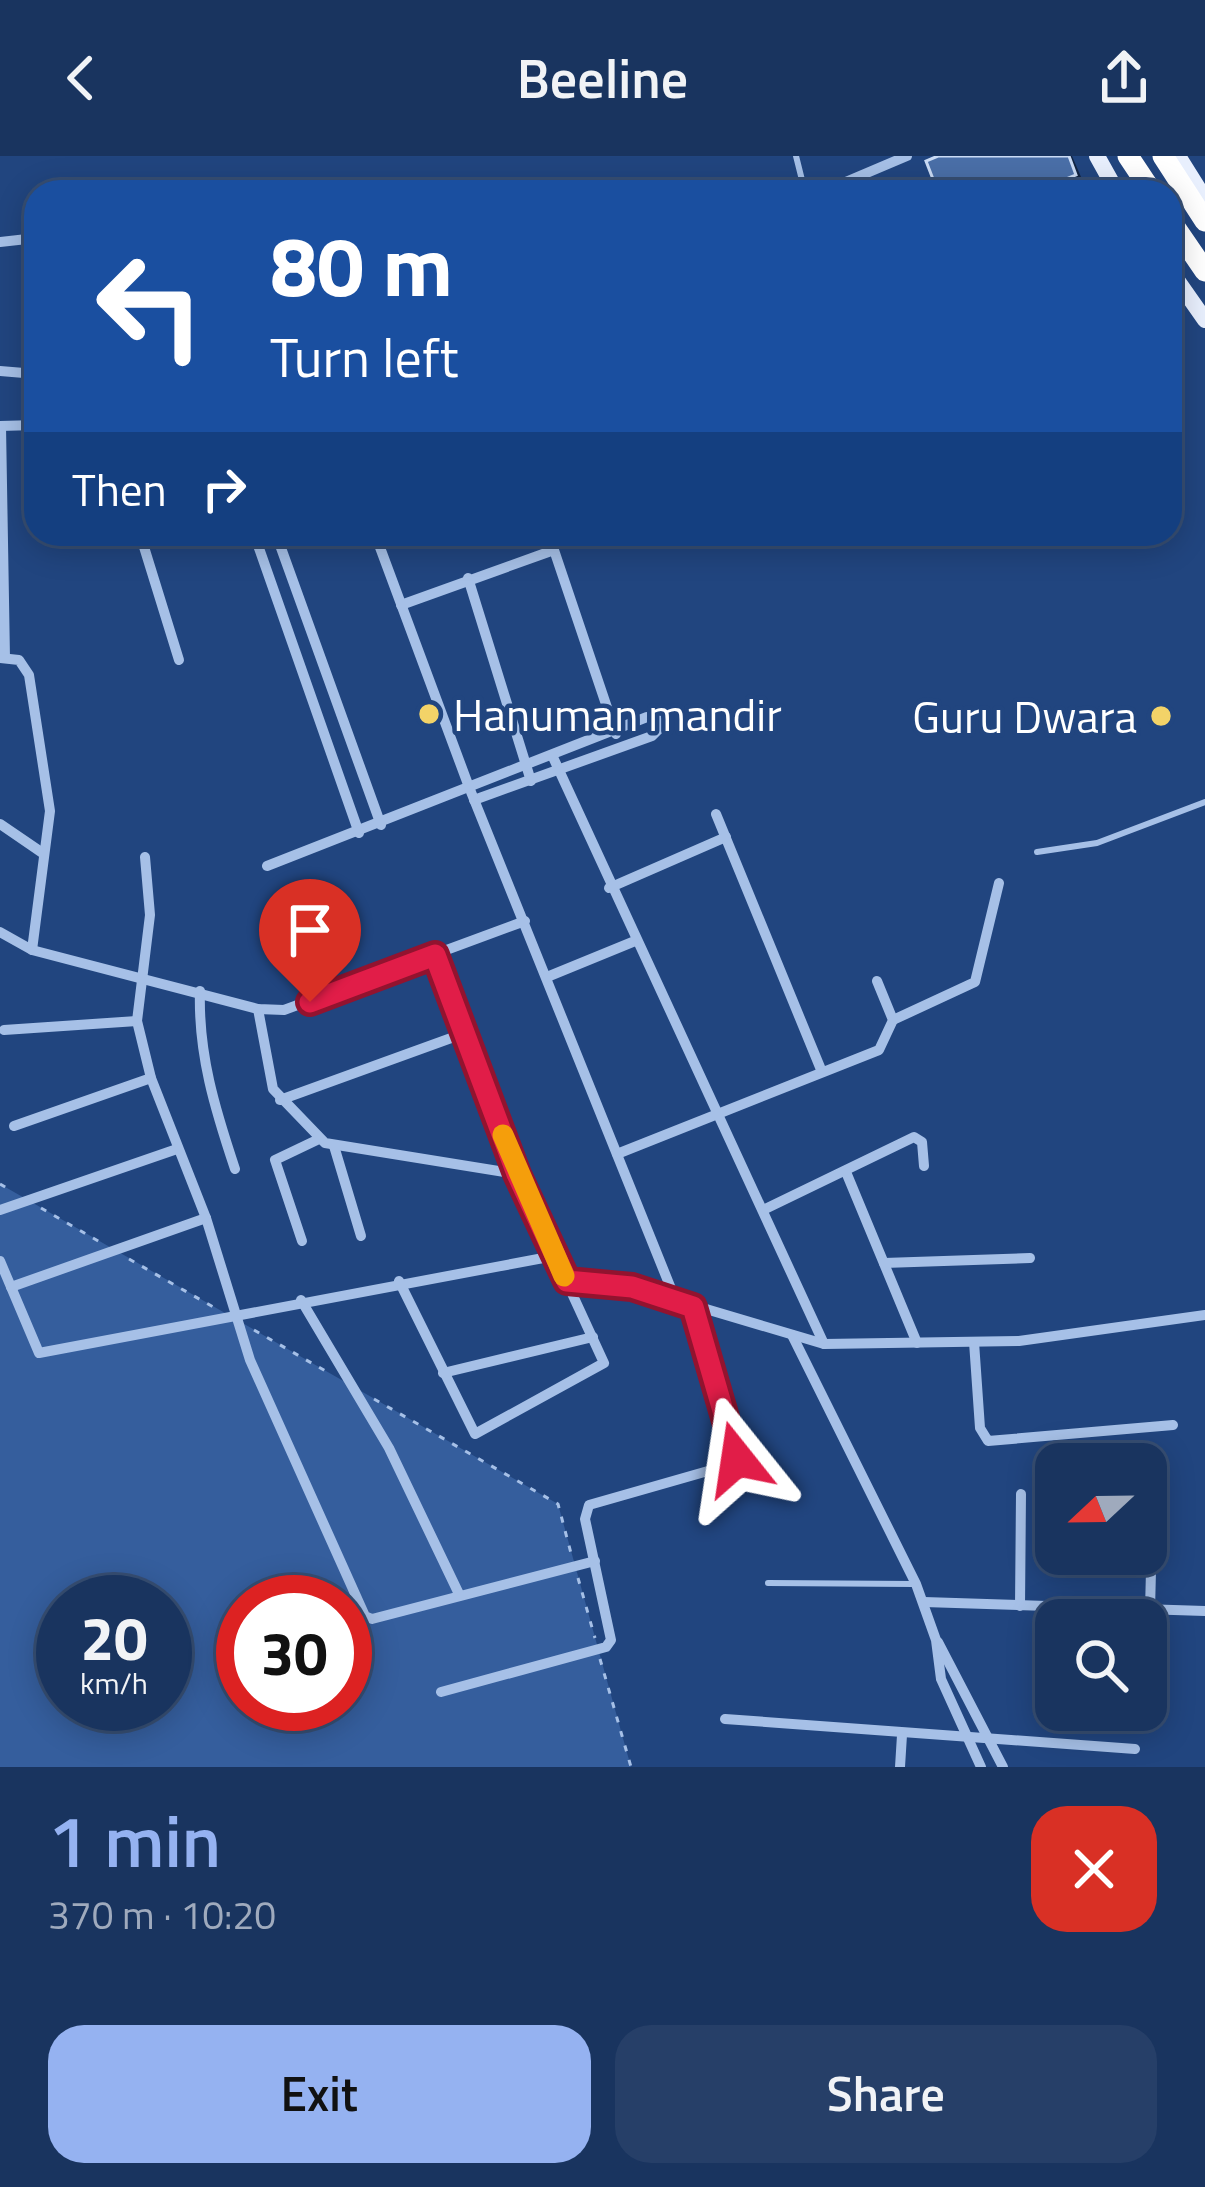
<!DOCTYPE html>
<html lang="en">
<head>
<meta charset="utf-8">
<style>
	:root { --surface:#19345f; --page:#263f68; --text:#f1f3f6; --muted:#9faabd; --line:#374f74; --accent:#95b2f1 }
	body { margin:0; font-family:"Titillium Web",sans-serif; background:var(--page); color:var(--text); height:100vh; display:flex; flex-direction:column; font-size:45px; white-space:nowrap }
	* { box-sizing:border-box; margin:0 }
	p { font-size:39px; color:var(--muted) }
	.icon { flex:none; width:66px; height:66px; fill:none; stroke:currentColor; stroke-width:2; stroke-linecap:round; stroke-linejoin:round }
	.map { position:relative; height:1611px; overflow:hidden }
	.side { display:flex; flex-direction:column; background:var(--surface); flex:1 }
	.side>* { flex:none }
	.banner { position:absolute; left:24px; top:24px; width:1158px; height:366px; border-radius:36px; box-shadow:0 6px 30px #0003,0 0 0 3px var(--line); background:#1a4fa0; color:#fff; overflow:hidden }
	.needle { width:78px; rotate:248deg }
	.fabs { position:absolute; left:1035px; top:1287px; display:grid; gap:24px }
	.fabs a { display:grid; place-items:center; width:132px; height:132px; border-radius:24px; background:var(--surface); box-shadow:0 6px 30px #0003,0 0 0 3px var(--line); font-size:60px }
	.speed { position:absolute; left:36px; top:1419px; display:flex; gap:24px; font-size:60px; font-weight:700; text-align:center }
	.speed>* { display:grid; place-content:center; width:156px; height:156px; border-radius:50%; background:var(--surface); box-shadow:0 6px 30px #0003,0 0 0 3px var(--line); line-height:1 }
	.speed small { font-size:30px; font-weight:400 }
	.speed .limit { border:18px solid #d22; background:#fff; color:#111 }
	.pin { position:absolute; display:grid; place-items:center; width:102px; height:102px; color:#fff; margin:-123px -51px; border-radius:50% 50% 50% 0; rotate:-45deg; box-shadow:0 0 12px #0007 }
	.pin .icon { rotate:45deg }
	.me { position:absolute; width:132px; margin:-66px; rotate:345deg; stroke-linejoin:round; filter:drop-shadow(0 0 9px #0008) }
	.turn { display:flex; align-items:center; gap:42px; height:252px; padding:0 48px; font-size:54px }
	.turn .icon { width:156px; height:156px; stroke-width:2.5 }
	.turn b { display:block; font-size:84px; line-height:102px }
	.then { display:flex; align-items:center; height:114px; padding:0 48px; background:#0003; gap:24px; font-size:45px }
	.round { display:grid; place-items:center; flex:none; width:126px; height:126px; border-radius:36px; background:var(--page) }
	.overview { display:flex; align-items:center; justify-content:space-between; height:204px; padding:0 48px }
	h1 { font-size:72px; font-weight:600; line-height:90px; color:var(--accent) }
	.button { display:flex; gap:24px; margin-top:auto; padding:24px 48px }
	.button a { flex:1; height:138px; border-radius:36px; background:var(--accent); color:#111; font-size:48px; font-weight:600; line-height:138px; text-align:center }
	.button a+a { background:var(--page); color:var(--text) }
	header { display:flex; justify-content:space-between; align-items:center; height:156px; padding:0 48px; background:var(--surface); font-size:54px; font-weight:600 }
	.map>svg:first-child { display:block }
	.green { fill:#355e9d; fill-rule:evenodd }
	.shadow { fill:#0007 }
	.building { fill:#4a6fa8; stroke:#cadbf5; stroke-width:3 }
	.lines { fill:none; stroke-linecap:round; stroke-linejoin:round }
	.path { stroke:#a6c0e7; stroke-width:3; stroke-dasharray:6 9; stroke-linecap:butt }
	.lane { stroke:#a6c0e7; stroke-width:6 }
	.street { stroke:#a6c0e7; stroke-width:10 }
	.primary { stroke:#e8effd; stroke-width:16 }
	.highway { stroke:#fff; stroke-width:21 }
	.route-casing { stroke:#92132f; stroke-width:30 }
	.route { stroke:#e11d48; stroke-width:21 }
	.slow { stroke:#f59e0b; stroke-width:21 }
	.poi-dot { fill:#f3d368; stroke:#21457f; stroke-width:4.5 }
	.labels { text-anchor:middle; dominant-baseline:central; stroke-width:9; stroke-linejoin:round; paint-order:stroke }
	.poi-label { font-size:45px; fill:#fff; stroke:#21457f; text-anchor:start }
</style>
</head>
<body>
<header><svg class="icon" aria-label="back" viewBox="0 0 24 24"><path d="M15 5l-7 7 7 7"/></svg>Beeline<svg class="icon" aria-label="share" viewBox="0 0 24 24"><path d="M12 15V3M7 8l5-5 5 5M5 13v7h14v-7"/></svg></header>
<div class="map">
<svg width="1205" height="1611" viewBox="0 0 1205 1611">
	<rect width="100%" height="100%" fill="#21457f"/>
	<path class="green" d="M0 1028 558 1348 631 1611H0ZM63 1446H165V1548H63ZM243 1446H345V1548H243Z"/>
	<polygon class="shadow" points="946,0 1072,0 1084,28 1065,36 941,36"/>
	<polygon class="building" points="938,0 1069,0 1076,19 1035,36 938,36 926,5"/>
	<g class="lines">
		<g class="path">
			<polyline points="0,1028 12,1035"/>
			<polyline points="41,1052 100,1086"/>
			<polyline points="129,1103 215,1152"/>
			<polyline points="254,1174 329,1217"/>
			<polyline points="374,1243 558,1348 572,1401"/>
			<polyline points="578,1422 595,1482"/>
			<polyline points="600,1503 631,1611"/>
		</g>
		<g class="lane">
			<polyline points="796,0 805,36"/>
			<polyline points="1037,696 1097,687 1205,646"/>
			<polyline points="768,1427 914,1428"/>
		</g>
		<g class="street">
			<polyline points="822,36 907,0"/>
			<polyline points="0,86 36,82"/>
			<polyline points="0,215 36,218"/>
			<polyline points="0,270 36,269"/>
			<polyline points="1,270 5,502"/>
			<polyline points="140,378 179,504"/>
			<polyline points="254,378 359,677"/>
			<polyline points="276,378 381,669"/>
			<polyline points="375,378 469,631 676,1145"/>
			<polyline points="468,422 531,625"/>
			<polyline points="401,449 554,394 616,578"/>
			<polyline points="0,502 19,504 29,519 50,655 32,794"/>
			<polyline points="552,599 824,1188"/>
			<polyline points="716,658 822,916"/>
			<polyline points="0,668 44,698"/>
			<polyline points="145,701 150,759 137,865 151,922 206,1062 250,1204 365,1460 372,1463 595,1405"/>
			<polyline points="267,710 647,561 657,563 660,572 652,580 474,644"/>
			<polyline points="609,732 726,681"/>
			<polyline points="0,776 32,794 258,853 284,854 525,765"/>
			<polyline points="547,821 635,785"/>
			<path d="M200 835C198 898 215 953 235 1013"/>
			<polyline points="258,853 273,933 325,987 517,1018"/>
			<polyline points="893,864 975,826 999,727"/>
			<polyline points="4,874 137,865"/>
			<polyline points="280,944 465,877"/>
			<polyline points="14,970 151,922"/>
			<polyline points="334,990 361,1080"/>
			<polyline points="617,998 879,894 893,864 877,825"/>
			<polyline points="846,1016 917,1187"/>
			<polyline points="0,1054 177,993"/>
			<polyline points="763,1054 914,981 922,986 924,1010"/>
			<polyline points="302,1085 275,1004 319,983"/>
			<polyline points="0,1105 39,1197 554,1100"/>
			<polyline points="884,1107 1030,1102"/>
			<polyline points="399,1125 475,1278 604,1207 517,1018 435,799"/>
			<polyline points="567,1125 632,1131 824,1188 1019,1185 1205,1159"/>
			<polyline points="11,1131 206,1062"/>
			<polyline points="301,1144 389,1292 459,1438"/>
			<polyline points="792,1179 916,1428 936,1484 941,1523 981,1611"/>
			<polyline points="974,1186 980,1272 988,1285 1173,1269"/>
			<polyline points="443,1217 593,1181"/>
			<polyline points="924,1446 1205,1455"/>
			<polyline points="1020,1450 1021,1338"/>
			<polyline points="1150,1454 1153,1335"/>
			<polyline points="938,1486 1003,1611"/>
			<polyline points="441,1536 606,1491 611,1484 585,1363 589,1349 736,1307 693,1151"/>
			<polyline points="725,1563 1135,1593"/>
			<polyline points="900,1611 902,1579"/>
		</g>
		<g class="primary">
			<polyline points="1097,0 1117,36"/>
			<polyline points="1178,0 1205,43"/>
			<polyline points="1170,114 1205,164"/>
		</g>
		<g class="highway">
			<polyline points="1128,0 1152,36"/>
			<polyline points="1163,0 1205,65"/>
			<polyline points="1170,64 1205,115"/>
		</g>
	</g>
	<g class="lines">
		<g class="route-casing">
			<polyline id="route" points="310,846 435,799 517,1018 567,1125 632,1131 693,1151 737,1303"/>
		</g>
		<use href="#route" class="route"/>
		<polyline class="slow" points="503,979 564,1120"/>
	</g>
	<g class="poi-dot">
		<circle cx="429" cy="558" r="12"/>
		<circle cx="1161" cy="560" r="12"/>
	</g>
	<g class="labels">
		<g class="poi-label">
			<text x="453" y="558">Hanuman mandir</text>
			<text x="1137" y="560" text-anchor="end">Guru Dwara</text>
		</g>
	</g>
</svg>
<div class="fabs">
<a><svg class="needle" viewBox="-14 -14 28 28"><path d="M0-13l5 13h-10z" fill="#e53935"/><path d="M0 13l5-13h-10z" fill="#9faabd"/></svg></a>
<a><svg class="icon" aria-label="search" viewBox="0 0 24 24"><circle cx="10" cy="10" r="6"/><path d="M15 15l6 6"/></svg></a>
</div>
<div class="speed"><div>20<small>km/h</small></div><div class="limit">30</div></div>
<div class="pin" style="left:310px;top:846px;background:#d93025"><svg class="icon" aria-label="arrive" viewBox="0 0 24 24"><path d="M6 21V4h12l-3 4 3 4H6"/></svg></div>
<svg class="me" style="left:737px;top:1303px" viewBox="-20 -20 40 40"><path d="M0-17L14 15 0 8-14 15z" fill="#e11d48" stroke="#fff" stroke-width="4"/></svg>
<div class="banner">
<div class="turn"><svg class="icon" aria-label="left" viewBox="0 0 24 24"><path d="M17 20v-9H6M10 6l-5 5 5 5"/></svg><div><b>80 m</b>Turn left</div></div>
<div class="then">Then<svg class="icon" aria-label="right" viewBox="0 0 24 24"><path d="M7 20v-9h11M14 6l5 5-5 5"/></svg></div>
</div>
</div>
<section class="side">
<div class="overview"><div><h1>1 min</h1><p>370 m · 10:20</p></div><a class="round" style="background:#d93025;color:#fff"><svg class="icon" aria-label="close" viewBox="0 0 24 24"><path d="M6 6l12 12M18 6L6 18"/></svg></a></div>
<div class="button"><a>Exit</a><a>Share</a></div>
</section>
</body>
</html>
